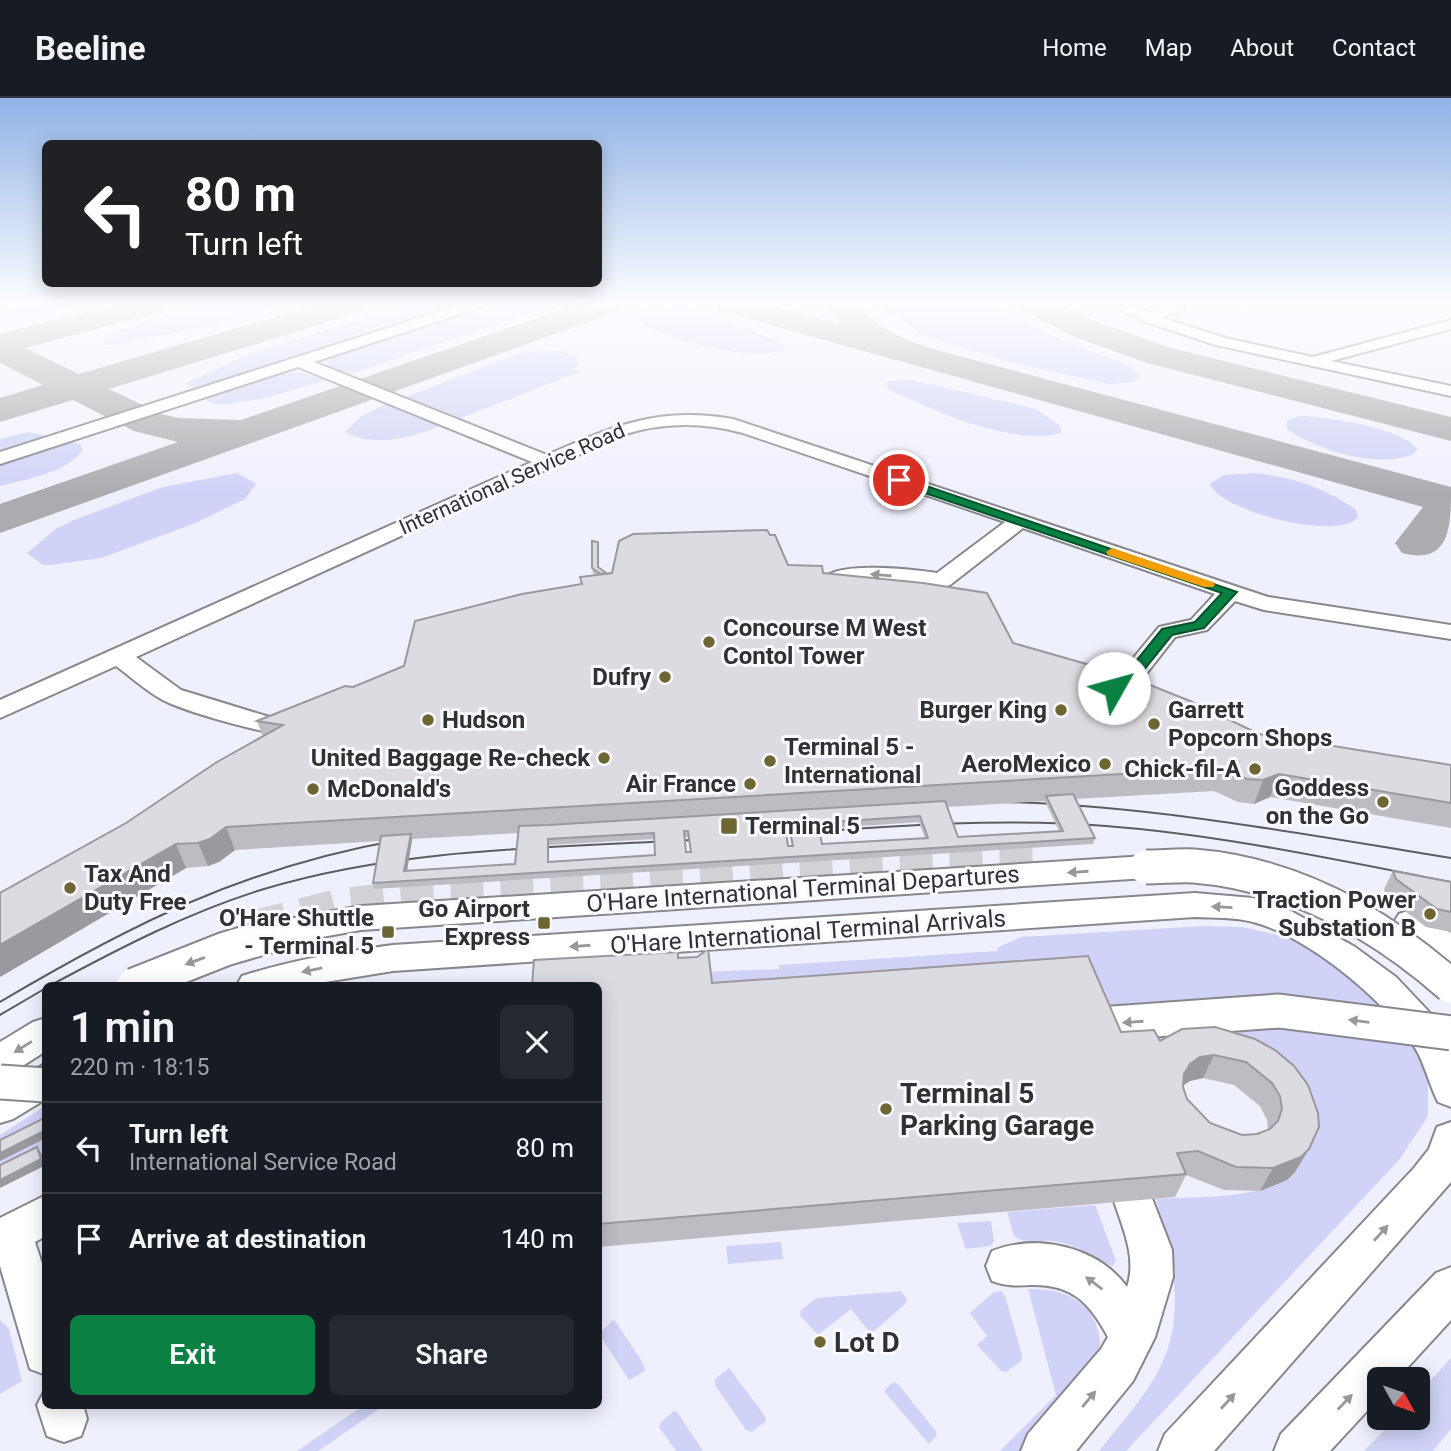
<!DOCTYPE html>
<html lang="en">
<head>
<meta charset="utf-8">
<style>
	:root { --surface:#171b24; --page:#242831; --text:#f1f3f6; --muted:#9ea1a6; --line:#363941; --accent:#0b8043 }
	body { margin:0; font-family:Roboto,sans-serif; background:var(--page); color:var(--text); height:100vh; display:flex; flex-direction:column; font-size:26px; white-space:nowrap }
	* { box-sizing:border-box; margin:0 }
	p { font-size:23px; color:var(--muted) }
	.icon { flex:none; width:38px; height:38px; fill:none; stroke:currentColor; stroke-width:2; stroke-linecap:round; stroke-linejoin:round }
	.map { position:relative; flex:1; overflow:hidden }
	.details { position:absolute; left:42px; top:884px; width:560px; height:427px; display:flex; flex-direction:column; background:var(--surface); border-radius:10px; box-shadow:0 4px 18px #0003 }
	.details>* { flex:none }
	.hud { position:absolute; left:42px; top:42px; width:560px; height:147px; border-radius:10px; box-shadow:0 4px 18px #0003; background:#202124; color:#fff; overflow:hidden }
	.needle { width:46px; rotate:130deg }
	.tools { position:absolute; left:1367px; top:1269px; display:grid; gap:14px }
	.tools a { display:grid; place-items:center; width:63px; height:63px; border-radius:10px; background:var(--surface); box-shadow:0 4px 18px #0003; font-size:35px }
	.pin { position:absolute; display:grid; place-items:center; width:60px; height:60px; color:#fff; margin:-30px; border:4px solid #fff; border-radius:50%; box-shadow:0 2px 7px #0007 }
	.me { position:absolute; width:77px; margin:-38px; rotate:52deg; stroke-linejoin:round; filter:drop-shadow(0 0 5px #0008) }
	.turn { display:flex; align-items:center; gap:24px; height:147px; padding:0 28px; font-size:32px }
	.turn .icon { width:91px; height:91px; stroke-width:2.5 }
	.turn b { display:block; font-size:49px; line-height:60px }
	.round { display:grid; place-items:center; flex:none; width:74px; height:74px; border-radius:10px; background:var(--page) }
	.summary { display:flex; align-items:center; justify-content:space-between; height:119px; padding:0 28px }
	h1 { font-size:42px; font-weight:600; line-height:52px }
	.primary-button { display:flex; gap:14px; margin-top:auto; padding:14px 28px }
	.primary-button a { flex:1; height:80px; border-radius:10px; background:var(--accent); color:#fff; font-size:28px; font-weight:600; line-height:80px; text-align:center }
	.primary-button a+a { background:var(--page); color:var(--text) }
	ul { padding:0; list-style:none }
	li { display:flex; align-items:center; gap:21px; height:91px; padding:0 28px; border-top:2px solid var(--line) }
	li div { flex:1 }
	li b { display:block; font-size:26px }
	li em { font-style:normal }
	header { display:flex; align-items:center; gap:42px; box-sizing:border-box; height:98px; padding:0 35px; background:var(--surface); border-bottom:2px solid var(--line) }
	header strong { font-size:33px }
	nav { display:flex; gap:38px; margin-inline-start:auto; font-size:24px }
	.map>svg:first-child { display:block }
	.built { fill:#eff0fd; fill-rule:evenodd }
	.green { fill:#d0d3f7 }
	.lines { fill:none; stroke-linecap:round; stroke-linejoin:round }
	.taxiway { fill:#aaacaf; fill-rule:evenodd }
	.minor-tunnel { stroke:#d1d2d6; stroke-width:33; stroke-dasharray:33 17; stroke-linecap:butt }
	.minor-casing { stroke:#87878c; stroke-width:4 }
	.minor { fill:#fff; fill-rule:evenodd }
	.tram { stroke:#5c5d5f; stroke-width:2 }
	.minor-bridge-casing { stroke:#87878c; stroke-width:37; stroke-linecap:butt }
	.minor-bridge { stroke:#fff; stroke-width:33 }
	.wall { fill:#bcbcc2; fill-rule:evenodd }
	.shaded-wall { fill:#99999e }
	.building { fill:#dbdbe1; stroke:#99999e; stroke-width:2; fill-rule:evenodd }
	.oneway { fill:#989899 }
	.route { fill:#0b8043; stroke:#07532c; stroke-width:2 }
	.slow { fill:#f59e0b }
	.poi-dot { fill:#6d6633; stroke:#f9faff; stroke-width:2.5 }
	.labels { text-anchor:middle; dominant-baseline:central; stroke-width:6; stroke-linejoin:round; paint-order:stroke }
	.far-street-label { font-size:21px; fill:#313133; stroke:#f9faff }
	.poi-label { font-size:24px; font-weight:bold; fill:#313133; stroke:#f9faff; text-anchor:end }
	.street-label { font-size:24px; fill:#313133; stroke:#f9faff }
	.near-poi-label { font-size:28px; font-weight:bold; fill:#313133; stroke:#f9faff; text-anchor:start }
</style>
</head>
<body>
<header>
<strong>Beeline</strong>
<nav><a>Home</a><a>Map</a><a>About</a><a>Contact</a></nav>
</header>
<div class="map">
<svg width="1451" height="1353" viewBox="0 0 1451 1353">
	<rect width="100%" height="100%" fill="#f9faff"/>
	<path class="built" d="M0 206H1451V1353H0ZM46 887H598V1307H46ZM1379 1281H1418V1320H1379Z"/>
	<g class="green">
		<path d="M0 206H95C62 213 32 223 0 209Z"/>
		<polygon points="202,206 288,206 200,230 106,248 103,242 123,231"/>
		<polygon points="410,206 466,206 195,292 186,285 246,257"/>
		<polygon points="490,206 556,206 348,277 329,270 326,264 343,253"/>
		<polygon points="884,206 995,206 1045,235 1130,268 1141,279 1130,285 1108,286 1009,264 924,238 885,212"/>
		<path d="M670 210C710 214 748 231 785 247L783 252C751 265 668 241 639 224L641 212Z"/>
		<polygon points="558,253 577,258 579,265 574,272 579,274 461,320 406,299 520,255"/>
		<polygon points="299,274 327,282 266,300 224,307 210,305 204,300 268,278"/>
		<path d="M912 282 1036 311 1060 328 1061 335C1011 348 934 313 888 291L886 283Z"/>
		<path d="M387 306 440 328C412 340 373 350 345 334L363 317Z"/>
		<path d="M1301 318C1326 319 1403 330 1417 351L1414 356C1377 371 1319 353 1287 331V322Z"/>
		<polygon points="28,334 51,339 0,355 0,341"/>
		<path d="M65 343 80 346 83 351C68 375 26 381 0 388V364Z"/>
		<polygon points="237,375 256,386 245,401 193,426 101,460 51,467 43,467 27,455 56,431 74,422 163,389"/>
		<path d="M1255 375C1291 379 1326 390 1356 412L1358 419C1338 444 1220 413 1210 386L1224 377Z"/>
		<path d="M1203 828 1242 829 1282 838 1331 859 1401 924 1428 976V1018L1399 1062 1126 1353H1099C1117 1330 1137 1308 1152 1284 1190 1223 1173 1165 1156 1101 1196 1098 1265 1103 1295 1074L1263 976 712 909 698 874 779 871V867L998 853 997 850 1021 839Z"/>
		<polygon points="45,1008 45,1065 0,1089 0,1037"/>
		<path d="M1095 1107 1116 1163 1112 1168C1093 1159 1074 1145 1051 1143 1039 1142 1024 1146 1014 1138L1007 1114Z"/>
		<polygon points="991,1123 994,1144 990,1148 966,1151 957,1125"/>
		<polygon points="781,1144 783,1161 728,1166 726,1148"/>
		<path d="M1028 1191C1051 1191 1075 1194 1090 1215 1095 1223 1100 1235 1100 1245 1100 1268 1039 1332 1022 1353H1000L1056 1297Z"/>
		<polygon points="901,1193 907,1202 905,1206 873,1234 868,1232 851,1211 818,1237 800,1217 801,1212 817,1200"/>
		<polygon points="1001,1193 1005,1198 1022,1257 1022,1262 1006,1274 1001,1273 977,1247 987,1238 970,1215 994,1194"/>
		<polygon points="0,1222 9,1231 22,1283 0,1296"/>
		<polygon points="613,1222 616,1224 644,1267 645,1273 629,1282 599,1236"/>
		<polygon points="1451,1260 1451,1331 1433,1353 1364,1353 1396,1320 1418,1320 1418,1296"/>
		<polygon points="729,1270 765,1318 766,1323 752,1334 746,1332 715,1287 715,1281"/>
		<polygon points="893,1284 897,1285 935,1332 937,1337 929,1346 884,1293"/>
		<polygon points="364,1307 385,1307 318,1353 297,1353"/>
		<polygon points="674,1313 677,1314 703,1353 676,1353 659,1329 661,1324"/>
	</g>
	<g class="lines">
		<g class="taxiway">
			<polygon points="117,206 169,206 164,213 25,250 79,276 320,206 369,206 364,213 109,291 161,316 179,320 241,322 578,206 624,206 619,213 0,435 0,406 178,344 134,333 73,302 0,324 0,300 43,287 0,265 0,236"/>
			<path d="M715 206H766L840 226 828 206H860C876 233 911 244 940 253L1451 389C1451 427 1451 468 1402 455L1395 445 1423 409 720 213Z"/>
			<polygon points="1019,206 1059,206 1096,224 1171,250 1451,319 1451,343 1147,265 1072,238 1024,213"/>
		</g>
		<polyline class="minor-tunnel" points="254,829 340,807 428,797 605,790 875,771 1039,766"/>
		<g class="minor-casing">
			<g id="minor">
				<path d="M463 206H483L481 209 314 264 547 357C613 328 659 308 733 321L1268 499 1451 527V541L1264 512 1235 503 1207 532 1175 539 1139 585 1111 598 1102 601 1093 598 1089 593 1093 588 1121 575 1159 529 1191 522 1215 496 1023 430 950 487 942 489C911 485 873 474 844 488L841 501H825C794 455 923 473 937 475L1005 424 743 335C702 324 661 324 620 338L136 559 181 592 276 621 303 625 307 631 303 637C281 642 182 613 161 601 145 592 131 579 116 568L0 620V602L532 364 298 269 0 366V354Z"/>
				<polygon points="1109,206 1127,206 1150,215 1169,206 1186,206 1163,220 1225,240 1313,259 1451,222 1451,231 1331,263 1451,288 1451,298 1216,247 1146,224"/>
				<polygon points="1146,758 1157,761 1161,769 1157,777 1146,780 361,832 283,846 271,843 267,834 271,825 283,822 361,808"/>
				<path d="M1195 795 1253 800 1291 813 1355 849 1396 879 1430 915 1451 949V1009L1438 1004C1430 988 1426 971 1418 955 1391 906 1308 838 1253 824 1235 819 1214 820 1195 819L393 873 307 887H237L242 878C291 862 342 854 393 847Z"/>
				<path d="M1410 812 1421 816 1451 835V864C1432 858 1404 842 1394 824L1399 816Z"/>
				<polygon points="46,920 46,953 13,974 0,978 0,944 33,924"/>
				<polygon points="43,967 46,968 46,1001 13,1021 0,1025 0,990"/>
				<polygon points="1451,1024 1451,1084 1214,1353 1158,1353 1165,1336 1414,1070 1429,1051 1437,1029"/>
				<path d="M1134 1084 1148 1090 1172 1152 1173 1179 1155 1239 1133 1283 1076 1353H1021L1028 1336 1101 1251 1108 1239C1089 1204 1072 1186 1030 1187 1015 1188 1006 1188 992 1183L986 1168 992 1153C1038 1135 1098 1149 1127 1189 1137 1160 1123 1131 1114 1103L1120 1090Z"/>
				<polygon points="46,1097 46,1138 35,1144 46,1178 46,1277 30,1271 0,1168 0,1120"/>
				<polygon points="1451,1169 1451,1222 1397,1281 1379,1281 1379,1300 1330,1353 1274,1353 1281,1336 1436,1175"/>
				<polygon points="46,1290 46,1307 83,1307 87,1321 81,1338 64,1344 47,1338 37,1307"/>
			</g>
		</g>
		<use href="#minor" class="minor"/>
		<g class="tram">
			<path d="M1004 704C1155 708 1302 736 1451 760"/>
			<path d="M768 737C880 729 994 719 1106 728 1222 737 1337 762 1451 784"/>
			<path d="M51 887C120 850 189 814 264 791 406 748 561 750 708 741"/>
			<path d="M0 904C133 825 246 769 399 742"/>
			<polyline points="0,917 46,890"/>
		</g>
		<g class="minor-bridge-casing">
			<g id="minor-bridge">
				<path d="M1146 769C1162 769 1178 767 1194 768 1293 776 1378 824 1451 888"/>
				<polyline points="134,887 225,851 283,834"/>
				<polyline points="1099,926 1279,913 1451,935"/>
				<polyline points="0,984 46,987"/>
			</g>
		</g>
		<use href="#minor-bridge" class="minor-bridge"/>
	</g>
	<g class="wall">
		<polygon points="1217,206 1259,206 1234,212"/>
		<polygon points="1187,209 1179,221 1174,221 1175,216"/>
		<path d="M788 467 823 475 1013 545 1087 566 1109 568 1102 571 1259 636 1451 667V730L1270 699 1254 706 1238 704 1214 693 1075 701 1095 740 1093 746 374 791 373 785 380 743 235 752 219 764 208 768 186 770 0 879V795L126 725 263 639 257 623 353 589 404 568 581 486 580 479 595 477 593 475 592 470 598 469 606 475ZM1045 703 1059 733 958 739 947 709ZM919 724 925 740 822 746 819 731ZM786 733H789L792 748H788ZM519 735 515 766 407 773 412 741ZM685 739H689L690 754H686ZM654 741 655 757 549 764V747Z"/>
		<polygon points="1393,773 1451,784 1451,834 1426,829 1386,799 1384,791"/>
		<path d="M678 854V860L712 885 1121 934 1160 943 1275 952 1295 1074 1287 1082 1260 1093 1224 1092 1186 1077 1175 1099 598 1149V887ZM1203 980 1234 987 1260 1008 1267 1022 1268 1032 1257 1036 1242 1037 1210 1025 1187 1001 1183 987 1190 983Z"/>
	</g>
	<g class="shaded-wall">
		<polygon points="1235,206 1259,206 1234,212"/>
		<polygon points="1111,563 1109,568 1059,584 1061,578"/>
		<polygon points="1279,676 1270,699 1254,706 1263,682"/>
		<polygon points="226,729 235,752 219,764 208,768 198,745"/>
		<polygon points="411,736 412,742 406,779 404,773"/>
		<polygon points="176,746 186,770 0,879 0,847"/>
		<polygon points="1214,957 1203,980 1190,983 1179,990 1184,976 1190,966 1200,959"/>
		<polygon points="46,1032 46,1040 0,1063 0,1055"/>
		<polygon points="37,1049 41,1055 46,1067 0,1090 0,1082"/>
		<polygon points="1309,1051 1295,1074 1287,1082 1260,1093 1273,1070"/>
	</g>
	<g class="building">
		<polygon points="1188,206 1180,217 1175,216 1182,207"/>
		<polygon points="767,432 770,437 775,437 788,467 822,468 823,475 923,485 987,495 1013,545 1125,577 1190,603 1259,636 1451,667 1451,705 1279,676 1263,682 1247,681 1223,670 226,729 210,741 198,745 176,746 0,847 0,795 126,725 217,664 283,627 257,623 345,588 353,589 404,568 415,523 522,496 582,486 580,479 612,475 619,443 633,436"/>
		<polygon points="592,443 598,444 598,469 606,475 601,476 592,470"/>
		<polygon points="1107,560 1111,563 1093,568 1087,566"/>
		<path d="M1073 696 1095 740 373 785 381 738 411 736 404 773 515 766 519 728 548 727 945 703 958 739 1063 733 1046 698ZM920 718 928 740 822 746 818 725ZM785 727H789L793 748H788ZM684 733H688L691 754H686ZM654 735 655 757 548 764V741Z"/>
		<polygon points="1393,773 1451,784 1451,814 1437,811 1396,781"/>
		<path d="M708 851 712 885 1088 858 1121 934 1154 932 1160 943 1182 931 1215 929 1255 941 1275 952 1294 968 1308 987 1318 1015 1319 1029 1309 1051 1301 1059 1273 1070 1236 1069 1198 1053 1177 1055 1186 1076 598 1126V887H532L534 862 678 854V860L697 859ZM1214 957 1246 964 1272 985 1280 998 1282 1011 1278 1023 1270 1031 1257 1036 1242 1037 1210 1025 1187 1001 1183 989 1184 976 1190 966 1200 959Z"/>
		<polygon points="46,1019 46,1032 0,1055 0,1042"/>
		<polygon points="37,1049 41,1061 0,1082 0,1067"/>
	</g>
	<defs><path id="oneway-solid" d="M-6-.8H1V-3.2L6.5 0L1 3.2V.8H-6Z" transform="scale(1.75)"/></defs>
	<g class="oneway">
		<use href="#oneway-solid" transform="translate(881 477) rotate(-175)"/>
		<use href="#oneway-solid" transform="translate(1078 774) rotate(176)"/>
		<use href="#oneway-solid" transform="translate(1222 809) rotate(-177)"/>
		<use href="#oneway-solid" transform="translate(580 848) rotate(176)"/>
		<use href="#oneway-solid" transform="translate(195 863) rotate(160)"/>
		<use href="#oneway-solid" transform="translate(312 872) rotate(168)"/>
		<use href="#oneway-solid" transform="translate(1359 923) rotate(-173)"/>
		<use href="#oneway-solid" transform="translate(1133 924) rotate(176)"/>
		<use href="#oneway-solid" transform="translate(23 949) rotate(148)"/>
		<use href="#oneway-solid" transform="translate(1381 1135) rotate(-48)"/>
		<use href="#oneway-solid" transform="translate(1094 1185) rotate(-143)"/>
		<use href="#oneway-solid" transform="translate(1089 1301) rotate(-50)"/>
		<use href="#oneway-solid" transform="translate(1228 1303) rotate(-48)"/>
		<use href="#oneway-solid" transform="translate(1345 1304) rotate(-46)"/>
	</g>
	<linearGradient id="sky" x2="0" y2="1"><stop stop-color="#90b2e5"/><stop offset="0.52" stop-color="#fcfdff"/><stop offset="1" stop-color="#fcfdff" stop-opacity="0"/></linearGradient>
	<rect width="1451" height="395" fill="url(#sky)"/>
	<polygon class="route" points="895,380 903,380 1237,494 1204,530 1172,537 1135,583 1119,593 1109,593 1107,590 1125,577 1162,531 1195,524 1222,495 895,385"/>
	<polygon class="slow" points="1112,450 1213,484 1215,487 1213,489 1204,489 1108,457 1106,454"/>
	<g class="poi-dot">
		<circle cx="709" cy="544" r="7"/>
		<circle cx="665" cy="579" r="7"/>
		<circle cx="1061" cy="612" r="7"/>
		<circle cx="428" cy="622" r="7"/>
		<circle cx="1154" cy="626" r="7"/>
		<circle cx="604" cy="660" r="7"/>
		<circle cx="770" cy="663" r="7"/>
		<circle cx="1105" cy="666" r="7"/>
		<circle cx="1255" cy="671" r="7"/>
		<circle cx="750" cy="686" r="7"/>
		<circle cx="313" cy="691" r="7"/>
		<circle cx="1383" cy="704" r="7"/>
		<rect x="720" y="719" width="18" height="18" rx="3.5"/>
		<circle cx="70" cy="790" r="7"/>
		<circle cx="1430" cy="816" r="7"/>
		<rect x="537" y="818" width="14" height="14" rx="3.5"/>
		<rect x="381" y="827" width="14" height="14" rx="3.5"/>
		<circle cx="886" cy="1011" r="7"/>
		<circle cx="820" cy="1244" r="7"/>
	</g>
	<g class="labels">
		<g class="far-street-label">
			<text transform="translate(512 381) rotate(-24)">International Service Road</text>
		</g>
		<g class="poi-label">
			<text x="723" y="530" text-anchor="start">Concourse M West<tspan x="723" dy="28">Contol Tower</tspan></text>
			<text x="651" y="579">Dufry</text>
			<text x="1047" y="612">Burger King</text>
			<text x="1168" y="612" text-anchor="start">Garrett<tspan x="1168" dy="28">Popcorn Shops</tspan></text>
			<text x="442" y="622" text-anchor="start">Hudson</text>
			<text x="784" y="649" text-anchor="start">Terminal 5 -<tspan x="784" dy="28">International</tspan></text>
			<text x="590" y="660">United Baggage Re-check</text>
			<text x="1091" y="666">AeroMexico</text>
			<text x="1241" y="671">Chick-fil-A</text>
			<text x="736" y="686">Air France</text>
			<text x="1369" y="690">Goddess<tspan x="1369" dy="28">on the Go</tspan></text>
			<text x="327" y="691" text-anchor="start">McDonald's</text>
			<text x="745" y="728" text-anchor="start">Terminal 5</text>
			<text x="84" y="776" text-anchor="start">Tax And<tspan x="84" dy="28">Duty Free</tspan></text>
			<text x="1416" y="802">Traction Power<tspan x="1416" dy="28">Substation B</tspan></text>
			<text x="530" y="811">Go Airport<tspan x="530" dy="28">Express</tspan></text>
			<text x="374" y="820">O'Hare Shuttle<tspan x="374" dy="28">- Terminal 5</tspan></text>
		</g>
		<g class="street-label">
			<text transform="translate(803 791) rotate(-4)">O'Hare International Terminal Departures</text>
			<text transform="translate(808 834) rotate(-4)">O'Hare International Terminal Arrivals</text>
		</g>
		<g class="near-poi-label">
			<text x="900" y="995">Terminal 5<tspan x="900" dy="32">Parking Garage</tspan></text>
			<text x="834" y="1244">Lot D</text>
		</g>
	</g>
</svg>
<div class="tools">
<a><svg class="needle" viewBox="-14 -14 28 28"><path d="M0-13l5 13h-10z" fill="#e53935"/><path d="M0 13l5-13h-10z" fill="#9ea1a6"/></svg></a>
</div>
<div class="pin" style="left:899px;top:382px;background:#d93025"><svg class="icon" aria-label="arrive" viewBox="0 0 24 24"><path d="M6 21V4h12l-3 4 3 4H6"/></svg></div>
<svg class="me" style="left:1114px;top:590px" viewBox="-20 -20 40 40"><circle r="19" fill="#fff"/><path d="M0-13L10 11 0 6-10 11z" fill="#0b8043"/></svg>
<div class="hud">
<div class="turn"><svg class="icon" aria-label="left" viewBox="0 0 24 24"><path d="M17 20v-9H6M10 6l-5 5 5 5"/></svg><div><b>80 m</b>Turn left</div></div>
</div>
<section class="details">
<div class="summary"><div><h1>1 min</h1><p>220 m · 18:15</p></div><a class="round"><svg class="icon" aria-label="close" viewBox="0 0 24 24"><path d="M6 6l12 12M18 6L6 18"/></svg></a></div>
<ul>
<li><svg class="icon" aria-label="left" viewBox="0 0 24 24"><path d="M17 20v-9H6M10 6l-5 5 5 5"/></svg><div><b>Turn left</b><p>International Service Road</p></div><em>80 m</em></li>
<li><svg class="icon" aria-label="arrive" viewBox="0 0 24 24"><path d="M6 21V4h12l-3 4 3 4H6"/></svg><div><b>Arrive at destination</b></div><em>140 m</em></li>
</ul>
<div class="primary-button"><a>Exit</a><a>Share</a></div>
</section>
</div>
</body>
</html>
